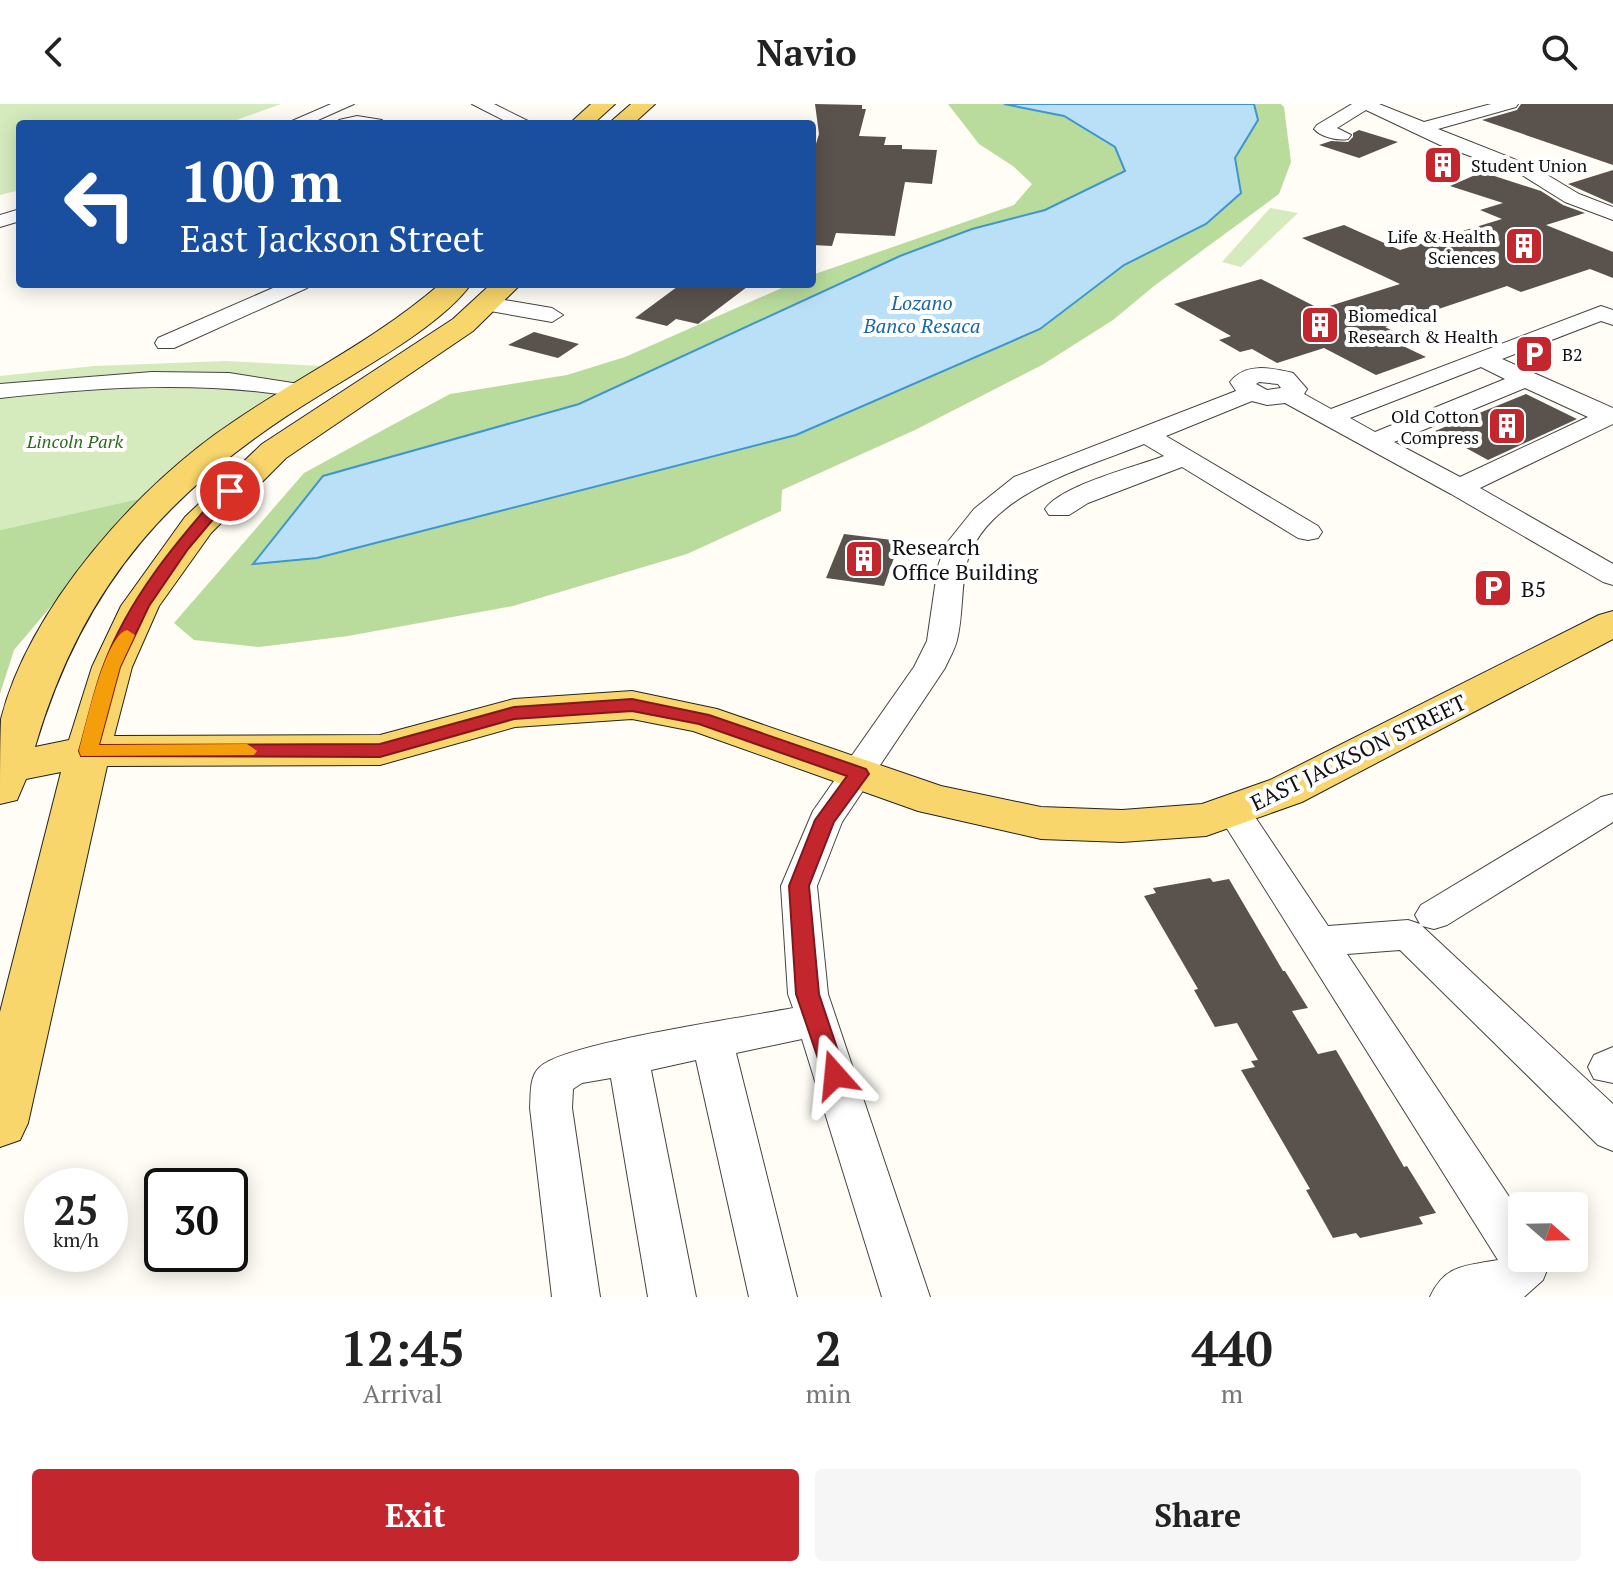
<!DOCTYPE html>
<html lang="en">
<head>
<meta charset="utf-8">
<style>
	:root { --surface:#fff; --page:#f6f6f6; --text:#222; --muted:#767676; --accent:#c4262e }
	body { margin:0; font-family:"PT Serif",serif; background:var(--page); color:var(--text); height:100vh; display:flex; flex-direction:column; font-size:30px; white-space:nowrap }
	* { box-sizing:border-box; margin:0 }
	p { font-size:26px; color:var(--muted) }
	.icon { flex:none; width:44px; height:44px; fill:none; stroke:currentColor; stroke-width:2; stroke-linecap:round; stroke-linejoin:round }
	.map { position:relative; height:1193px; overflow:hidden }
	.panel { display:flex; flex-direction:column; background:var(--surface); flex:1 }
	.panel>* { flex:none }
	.hud { position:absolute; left:16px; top:16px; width:800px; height:168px; border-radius:8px; box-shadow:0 4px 20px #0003; background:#1a4fa0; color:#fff; overflow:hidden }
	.needle { width:52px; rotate:110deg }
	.tools { position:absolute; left:1508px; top:1088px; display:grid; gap:16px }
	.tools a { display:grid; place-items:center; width:80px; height:80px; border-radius:8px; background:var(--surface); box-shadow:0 4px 20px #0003; font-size:40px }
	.speed { position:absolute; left:24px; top:1064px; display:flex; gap:16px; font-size:40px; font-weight:700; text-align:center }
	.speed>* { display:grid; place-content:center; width:104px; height:104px; border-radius:50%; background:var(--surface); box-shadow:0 4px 20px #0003; line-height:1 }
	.speed small { font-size:20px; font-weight:400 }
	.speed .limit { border:4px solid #111; border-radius:12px; background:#fff; color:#111 }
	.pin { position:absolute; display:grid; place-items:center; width:68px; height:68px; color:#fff; margin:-34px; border:4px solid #fff; border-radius:50%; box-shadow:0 2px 8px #0007 }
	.me { position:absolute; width:88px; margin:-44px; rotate:342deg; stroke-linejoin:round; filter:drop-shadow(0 0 6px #0008) }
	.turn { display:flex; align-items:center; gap:28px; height:168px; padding:0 32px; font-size:36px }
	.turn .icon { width:104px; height:104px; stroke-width:2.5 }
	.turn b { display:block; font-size:56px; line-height:68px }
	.eta { display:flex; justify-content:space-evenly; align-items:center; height:136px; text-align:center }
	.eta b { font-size:48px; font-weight:700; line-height:56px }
	.action { display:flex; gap:16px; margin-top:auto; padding:16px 32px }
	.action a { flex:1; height:92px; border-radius:8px; background:var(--accent); color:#fff; font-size:32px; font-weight:700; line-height:92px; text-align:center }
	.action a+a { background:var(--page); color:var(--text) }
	header { display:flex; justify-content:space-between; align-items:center; height:104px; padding:0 32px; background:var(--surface); font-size:36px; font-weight:700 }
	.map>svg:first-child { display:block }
	.green { fill:#d5ebbd }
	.forest { fill:#b9dc9c }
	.water { fill:#b9e0f7; stroke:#3f96cf; stroke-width:2 }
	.building { fill:#5a524d }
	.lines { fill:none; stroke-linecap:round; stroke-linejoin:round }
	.minor-casing { stroke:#444; stroke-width:2 }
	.major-casing { stroke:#222; stroke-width:2 }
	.minor { fill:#fff; fill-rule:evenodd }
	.major { fill:#f9d66b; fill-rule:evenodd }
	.route { fill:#c4262e; stroke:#7f191e; stroke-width:2 }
	.slow { fill:#f59e0b }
	.labels { text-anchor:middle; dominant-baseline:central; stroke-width:8; stroke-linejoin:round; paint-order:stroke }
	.far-poi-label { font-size:18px; fill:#111; stroke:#fff; text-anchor:start }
	.far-park-label { font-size:18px; font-style:italic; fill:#2f6b1f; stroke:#fff }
	.far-water-label { font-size:20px; font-style:italic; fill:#1768a6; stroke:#fff }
	.poi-label { font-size:22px; fill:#111; stroke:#fff; text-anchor:start }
	.street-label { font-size:22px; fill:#111; stroke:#fff }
</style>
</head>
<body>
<header><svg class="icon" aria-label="back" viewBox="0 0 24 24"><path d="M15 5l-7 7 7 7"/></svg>Navio<svg class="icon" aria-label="search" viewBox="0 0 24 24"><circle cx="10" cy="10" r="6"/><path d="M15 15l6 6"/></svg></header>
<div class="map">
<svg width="1613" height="1193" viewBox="0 0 1613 1193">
	<rect width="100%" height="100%" fill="#fffdf5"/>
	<g class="green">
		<polygon points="0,0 281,0 225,20 20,20 20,86 0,91"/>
		<polygon points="1270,104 1298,109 1241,163 1222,158"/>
		<polygon points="225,257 321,262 209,335 143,394 0,426 0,272 94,262"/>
	</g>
	<g class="forest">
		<polygon points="948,0 1004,0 1064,12 1115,43 1126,67 1045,106 972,125 900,152 579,300 323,372 1040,225 1124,161 1206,120 1241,89 1235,54 1258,17 1254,0 1281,0 1284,3 1291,58 1279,90 1154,182 1113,216 1042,261 915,326 782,386 781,407 687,450 513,502 348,532 259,543 194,536 174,519 304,369 396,319 450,290 567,271 625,253 791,180 812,180 812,171 1014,101 1032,80 1013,62 979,40"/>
		<polygon points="143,394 14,546 0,590 0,426"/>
	</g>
	<polygon class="water" points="1004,0 1254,0 1258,16 1235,54 1241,89 1206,120 1124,161 1040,225 796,331 317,454 253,460 323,372 579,300 900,152 972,125 1045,106 1125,67 1115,43 1064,12"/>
	<g class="building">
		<polygon points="815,0 862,1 862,5 866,5 859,32 886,33 884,41 902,41 902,45 937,46 932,80 905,78 895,132 836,129 832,142 812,141 812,53 819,30"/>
		<polygon points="1521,0 1613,0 1613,61 1482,16 1517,6"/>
		<polygon points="1359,26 1398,38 1359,54 1319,41 1331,37 1348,38 1353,33 1353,29"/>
		<polygon points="1613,66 1613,100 1568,80"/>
		<polygon points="1482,68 1541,87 1563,101 1585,109 1546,121 1613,148 1613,174 1590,165 1521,188 1507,182 1385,223 1413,237 1401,241 1426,253 1376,271 1324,244 1277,259 1252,245 1240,248 1219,236 1231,232 1174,200 1261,175 1320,205 1400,180 1302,134 1344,121 1400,146 1502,115 1480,106 1503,99 1450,82"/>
		<polygon points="681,180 751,180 698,220 676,215 667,222 635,214"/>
		<polygon points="534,228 579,240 558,254 508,241"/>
		<polygon points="1526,290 1577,315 1488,356 1435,327"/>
		<polygon points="844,430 900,437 884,482 826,474"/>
		<polygon points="1210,774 1213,778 1229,775 1283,867 1285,867 1308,904 1292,907 1318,950 1336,946 1404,1063 1407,1062 1436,1109 1419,1113 1423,1120 1360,1134 1356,1129 1333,1134 1306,1086 1310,1085 1241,966 1255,963 1251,957 1258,956 1237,919 1215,923 1194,886 1198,885 1144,792 1156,789 1153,784"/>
	</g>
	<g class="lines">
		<g class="minor-casing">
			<g id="minor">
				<polygon points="331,0 354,0 309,20 285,20"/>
				<polygon points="472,0 494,0 534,20 511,20"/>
				<path d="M1352 0H1379L1424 18 1491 0H1518L1516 3 1438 25 1534 63 1579 90 1613 103V116L1565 98 1522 71 1440 41 1366 6 1337 24 1351 31 1348 35C1338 37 1321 33 1314 25L1317 21Z"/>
				<polygon points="357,12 382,16 385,20 336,20 339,16"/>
				<polygon points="20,105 20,117 0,123 0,111"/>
				<polygon points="282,180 311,180 307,184 174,244 158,244 155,239 158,234"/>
				<polygon points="487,193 552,204 563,211 552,218 479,205 476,200"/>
				<path d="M1601 202 1613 206V221L1601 217 1502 255 1613 304V320L1480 384 1613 460V481L1603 478 1451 390 1285 299 1267 301 1252 297 1166 332 1318 422 1322 428 1318 434 1308 436 1298 434 1182 363 1088 399 1069 411H1049L1045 405C1062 381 1135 363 1164 352L1144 340C1085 364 983 390 966 462 961 486 963 512 957 536 955 545 949 555 945 564L842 718 817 782 828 890 930 1193H882L802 935 736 949 797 1193H749L696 956 651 966 696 1193H648L611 974 582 979 573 985 572 1004 600 1193H552L530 1004C531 991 529 972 540 963 564 939 748 913 793 904L788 890 781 782 813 707 914 563 927 537 938 462 946 440 974 405 1014 373 1236 287 1230 278C1246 258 1271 264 1293 269L1307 285 1304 290 1331 305ZM1481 263 1505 275 1375 328 1350 314ZM1259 278 1278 280 1281 284 1267 286 1256 280ZM1525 284 1588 313 1460 373 1394 338Z"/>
				<path d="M152 268 229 269 312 282 316 287 312 292 304 294C202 276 102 283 0 294V280Z"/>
				<path d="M1613 690V718L1447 821 1434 825 1422 822 1613 1000V1047L1598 1041 1400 846 1347 850 1522 1112V1154H1546L1549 1161 1543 1176 1524 1193H1430C1445 1160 1466 1162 1498 1156L1216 707 1221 698 1233 695 1245 698 1328 822 1408 816 1420 820 1415 811 1421 801 1601 693Z"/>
				<polygon points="1613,943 1613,979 1594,975 1588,963 1594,951"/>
			</g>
		</g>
		<g class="major-casing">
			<g id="major">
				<polygon points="591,0 615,0 593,20 569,20"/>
				<polygon points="631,0 655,0 633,20 608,20"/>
				<path d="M440 180H471C442 221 363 264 320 291 174 380 84 476 35 643L69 636 92 563 121 502 185 413 262 340 453 215 491 180H521L473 227 286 354 211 429 159 502 132 563 114 632 380 631 514 595 632 587 717 605 941 682 1041 703 1122 706 1202 700 1270 676 1599 511 1613 507V535L1302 698 1206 732 1122 738 1041 735 918 707 693 627 632 615 515 623 380 661 107 662 28 1019 20 1036 0 1043V908L61 668 26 675 17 696 0 700C0 674 0 640 1 615 29 504 139 380 233 318 302 271 377 235 440 180Z"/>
			</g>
		</g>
		<use href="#minor" class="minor"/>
		<use href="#major" class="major"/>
	</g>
	<path class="route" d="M230 383 237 387 188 445 149 502 120 563 99 641 380 640 514 603 632 595 709 611 866 665 869 670 834 718 809 782 819 890 846 971 843 978 835 981 826 978 796 890 789 782 815 716 847 672 699 620 632 607 514 615 380 653 81 652 79 647C87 620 93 590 103 563 128 495 176 438 224 384Z"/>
	<path class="slow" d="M127 526 135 531 120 563 99 641 247 640 257 647 254 651 81 652 79 647C85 625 105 531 127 526Z"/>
	<defs>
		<g id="building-square" transform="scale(2)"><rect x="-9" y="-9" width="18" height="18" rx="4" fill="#c4262e" stroke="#fff"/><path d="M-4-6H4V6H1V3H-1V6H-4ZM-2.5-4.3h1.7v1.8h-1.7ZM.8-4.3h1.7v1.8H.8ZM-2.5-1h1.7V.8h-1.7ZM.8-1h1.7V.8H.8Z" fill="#fff"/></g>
		<g id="parking-square" transform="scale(2)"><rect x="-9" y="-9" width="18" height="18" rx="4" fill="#c4262e" stroke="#fff"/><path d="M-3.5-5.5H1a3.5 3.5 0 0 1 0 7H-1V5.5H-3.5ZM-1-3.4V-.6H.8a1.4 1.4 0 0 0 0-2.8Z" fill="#fff"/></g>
	</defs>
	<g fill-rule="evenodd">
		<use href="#building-square" x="1443" y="61"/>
		<use href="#building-square" x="1524" y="142"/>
		<use href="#building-square" x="1320" y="221"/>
		<use href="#parking-square" x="1534" y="250"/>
		<use href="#building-square" x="1507" y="322"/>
		<use href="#building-square" x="864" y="455"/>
		<use href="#parking-square" x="1493" y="484"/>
	</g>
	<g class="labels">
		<g class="far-poi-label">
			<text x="1471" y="61">Student Union</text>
			<text x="1496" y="132" text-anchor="end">Life &amp; Health<tspan x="1496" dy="21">Sciences</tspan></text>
			<text x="1348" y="211">Biomedical<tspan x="1348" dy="21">Research &amp; Health</tspan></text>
			<text x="1562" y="250">B2</text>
			<text x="1479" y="312" text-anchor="end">Old Cotton<tspan x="1479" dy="21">Compress</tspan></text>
		</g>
		<g class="far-park-label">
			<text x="75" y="337">Lincoln Park</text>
		</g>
		<g class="far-water-label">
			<text x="922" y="198">Lozano<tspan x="922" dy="23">Banco Resaca</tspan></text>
		</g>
		<g class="poi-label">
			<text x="892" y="442">Research<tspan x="892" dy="25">Office Building</tspan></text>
			<text x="1521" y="484">B5</text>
		</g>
		<g class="street-label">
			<text transform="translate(1358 648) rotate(-26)">EAST JACKSON STREET</text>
		</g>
	</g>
</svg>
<div class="tools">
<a><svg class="needle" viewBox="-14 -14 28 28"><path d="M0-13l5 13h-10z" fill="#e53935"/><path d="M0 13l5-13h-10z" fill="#767676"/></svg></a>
</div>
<div class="speed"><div>25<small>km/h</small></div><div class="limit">30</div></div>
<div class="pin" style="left:230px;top:387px;background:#d93025"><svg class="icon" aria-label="arrive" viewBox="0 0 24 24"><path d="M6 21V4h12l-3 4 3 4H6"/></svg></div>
<svg class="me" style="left:835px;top:971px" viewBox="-20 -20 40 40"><path d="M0-17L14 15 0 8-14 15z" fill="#c4262e" stroke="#fff" stroke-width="4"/></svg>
<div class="hud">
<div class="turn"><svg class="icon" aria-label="left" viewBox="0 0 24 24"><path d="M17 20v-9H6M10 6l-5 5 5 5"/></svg><div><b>100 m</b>East Jackson Street</div></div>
</div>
</div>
<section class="panel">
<div class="eta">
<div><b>12:45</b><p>Arrival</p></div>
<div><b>2</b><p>min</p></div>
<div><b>440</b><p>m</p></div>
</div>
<div class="action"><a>Exit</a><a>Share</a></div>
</section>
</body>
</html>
